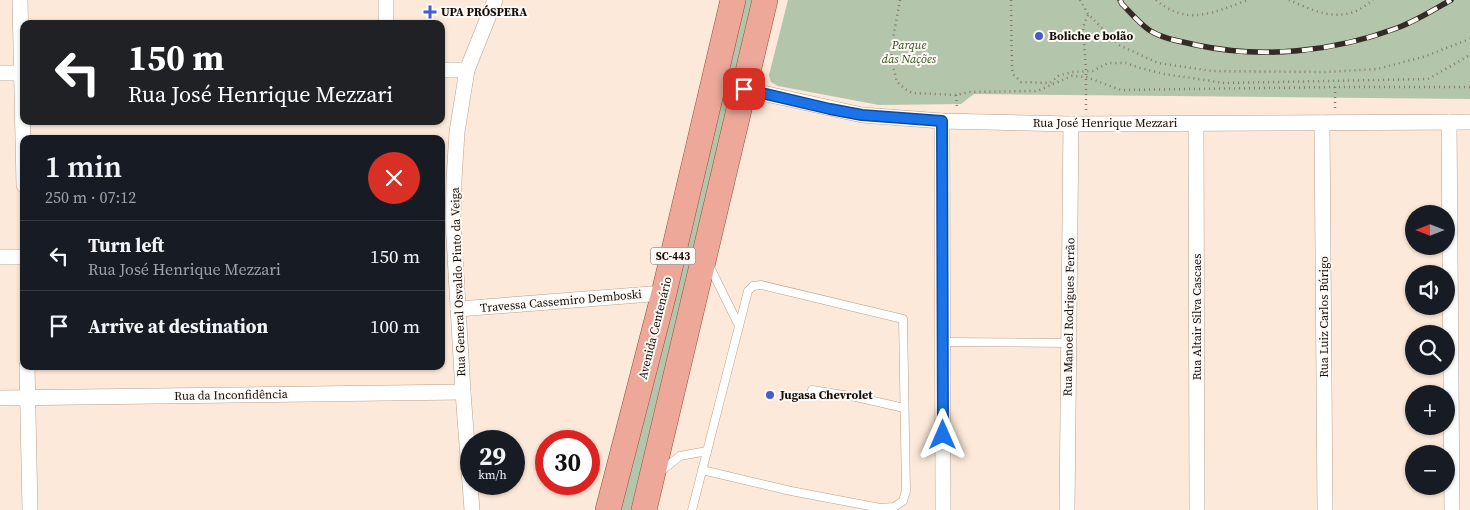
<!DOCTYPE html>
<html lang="en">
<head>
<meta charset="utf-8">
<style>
	:root { --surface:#171b24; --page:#20242c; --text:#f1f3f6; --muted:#9ea1a6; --line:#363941 }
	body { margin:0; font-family:"Source Serif 4",serif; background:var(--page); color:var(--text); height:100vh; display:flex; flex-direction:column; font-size:19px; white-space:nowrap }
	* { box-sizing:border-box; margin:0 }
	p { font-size:16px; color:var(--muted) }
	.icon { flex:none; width:28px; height:28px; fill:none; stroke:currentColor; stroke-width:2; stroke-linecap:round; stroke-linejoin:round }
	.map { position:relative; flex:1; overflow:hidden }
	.panel { position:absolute; left:20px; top:135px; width:425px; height:235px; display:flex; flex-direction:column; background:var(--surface); border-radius:10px; box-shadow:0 1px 4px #0004 }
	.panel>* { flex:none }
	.guide { position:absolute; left:20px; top:20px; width:425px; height:105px; border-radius:10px; box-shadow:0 1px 4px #0004; background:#202124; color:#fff; overflow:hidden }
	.needle { width:32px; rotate:270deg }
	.controls { position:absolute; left:1405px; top:205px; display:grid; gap:10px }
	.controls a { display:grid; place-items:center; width:50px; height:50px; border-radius:50%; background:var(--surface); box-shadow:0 1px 4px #0004; font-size:25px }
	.speed { position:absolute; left:460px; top:430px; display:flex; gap:10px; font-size:25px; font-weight:700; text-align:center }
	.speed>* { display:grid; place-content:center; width:65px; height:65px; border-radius:50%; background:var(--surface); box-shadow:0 1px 4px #0004; line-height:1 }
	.speed small { font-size:12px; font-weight:400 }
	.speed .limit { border:8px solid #d22; background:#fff; color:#111 }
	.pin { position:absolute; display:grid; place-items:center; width:42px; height:42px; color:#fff; margin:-21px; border-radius:10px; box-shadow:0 2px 8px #0006 }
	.me { position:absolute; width:55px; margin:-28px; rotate:0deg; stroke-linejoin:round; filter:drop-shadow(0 0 4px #0008) }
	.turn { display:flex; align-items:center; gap:18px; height:105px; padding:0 25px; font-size:22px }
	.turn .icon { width:65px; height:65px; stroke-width:2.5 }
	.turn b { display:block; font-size:35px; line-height:42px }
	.round { display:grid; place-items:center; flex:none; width:52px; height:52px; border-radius:26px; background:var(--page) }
	.headline { display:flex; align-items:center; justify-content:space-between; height:85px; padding:0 25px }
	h1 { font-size:30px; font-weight:600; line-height:38px }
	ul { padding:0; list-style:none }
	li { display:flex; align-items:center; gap:15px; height:70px; padding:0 25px; border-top:1px solid var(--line) }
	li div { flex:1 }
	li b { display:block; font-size:19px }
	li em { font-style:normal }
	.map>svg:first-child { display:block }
	.green { fill:#b3c5aa }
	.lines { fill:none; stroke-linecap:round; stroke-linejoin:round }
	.service-casing { stroke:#b7a18f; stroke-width:9 }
	.minor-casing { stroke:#b7a18f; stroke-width:16 }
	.primary-casing { stroke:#994c3b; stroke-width:26 }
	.path { stroke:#86796e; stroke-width:2.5; stroke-dasharray:1 4; stroke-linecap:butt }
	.service { stroke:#fff; stroke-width:8 }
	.minor { stroke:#fff; stroke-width:15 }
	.primary { stroke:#eda89a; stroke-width:25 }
	.rail-casing { stroke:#342b24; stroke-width:5.5 }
	.rail { stroke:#fef9f5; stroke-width:4; stroke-dasharray:11; stroke-linecap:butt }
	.route-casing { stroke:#114b97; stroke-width:12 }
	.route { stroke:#1a73e8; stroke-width:9 }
	.poi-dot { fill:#465bcf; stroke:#fef9f5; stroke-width:2 }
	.labels { text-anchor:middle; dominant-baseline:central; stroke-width:4; stroke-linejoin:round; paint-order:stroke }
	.shield { fill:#fef9f5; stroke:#5a534e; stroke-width:1 }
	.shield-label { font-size:11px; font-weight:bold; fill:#140c06 }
	.poi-label { font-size:12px; font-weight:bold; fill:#140c06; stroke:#fef9f5; text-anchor:start }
	.park-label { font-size:12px; font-style:italic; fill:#31531d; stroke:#fef9f5 }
	.street-label { font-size:12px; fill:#140c06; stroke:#fef9f5 }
</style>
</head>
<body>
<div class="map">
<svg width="1470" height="510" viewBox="0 0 1470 510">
	<rect width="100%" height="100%" fill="#fce9d9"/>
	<g class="green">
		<polygon points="737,0 758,0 635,510 615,510"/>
		<polygon points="788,0 1470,0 1470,99 974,94 961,104 879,105 778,86 771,82 769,75"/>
	</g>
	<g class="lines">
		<g class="service-casing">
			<g id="service">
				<polyline points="709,265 739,326"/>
				<polyline points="943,342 1069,343"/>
				<polyline points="812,390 856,397 904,408"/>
				<polyline points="661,471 680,456 707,451"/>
				<polyline points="692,510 748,291 753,286 761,285 903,319 906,491 903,501 894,507 880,508 791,491 702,470"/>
			</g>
		</g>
		<g class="minor-casing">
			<g id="minor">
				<polyline points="20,0 24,185"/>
				<polyline points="386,0 386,24"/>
				<polyline points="441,70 467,70"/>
				<polyline points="0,73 24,73"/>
				<polyline points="744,89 862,115 942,121 1071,124 1470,122"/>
				<polyline points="942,121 943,510"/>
				<polyline points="1449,122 1452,510"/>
				<polyline points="1322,123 1325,510"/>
				<polyline points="1196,124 1197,510"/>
				<polyline points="0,257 24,257"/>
				<polyline points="458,309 664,293"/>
				<polyline points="27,366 30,510"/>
				<polyline points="0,398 463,392"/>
				<polyline points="472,510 463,392 453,221 454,180 457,132 467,70 495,0"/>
				<polyline points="1067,510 1071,124"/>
			</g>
		</g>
		<g class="primary-casing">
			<g id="primary">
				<polyline points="608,510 664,293 733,0"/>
				<polyline points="644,510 765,0"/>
			</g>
		</g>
		<g class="path">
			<polyline points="900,0 892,44 891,58 897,82 905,89 912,93 956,95 970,92 1037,91 1072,76 1086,77 1121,90 1335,87 1470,87"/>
			<polyline points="1011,0 1012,68 1013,74 1021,82 1050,83 1058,76 1072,72 1093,71 1108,63 1126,63 1140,68 1164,74 1225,83 1428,79 1470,55"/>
			<polyline points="1080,0 1088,14 1119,45 1158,63 1212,71 1325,72 1377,69 1423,57 1470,39"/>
			<path d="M1156 0C1188 27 1214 12 1248 0"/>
			<path d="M1289 0C1305 7 1328 18 1345 14 1356 13 1365 6 1373 0"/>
			<polyline points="1335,87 1335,109"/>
			<polyline points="956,95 957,107"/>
			<polyline points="1086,110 1086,71 1083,27 1088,15"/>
		</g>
		<use href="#service" class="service"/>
		<use href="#minor" class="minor"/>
		<use href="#primary" class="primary"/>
		<g class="rail-casing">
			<path id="rail" d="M1120 0 1122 4C1130 12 1139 23 1149 30 1163 39 1180 41 1196 45 1262 59 1333 52 1397 28 1416 21 1433 10 1451 0"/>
		</g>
		<use href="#rail" class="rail"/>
	</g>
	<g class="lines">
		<g class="route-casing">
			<polyline id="route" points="744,89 830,109 862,115 942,121 943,435"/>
		</g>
		<use href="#route" class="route"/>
	</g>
	<g class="poi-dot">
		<path d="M427.5 4.5h5v5h5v5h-5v5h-5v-5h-5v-5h5z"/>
		<circle cx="1039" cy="36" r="5"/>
		<circle cx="770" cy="395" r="5"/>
	</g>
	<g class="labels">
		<rect class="shield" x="650.5" y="247.5" width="45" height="17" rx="4"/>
		<g class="shield-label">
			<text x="673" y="256">SC-443</text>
		</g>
		<g class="poi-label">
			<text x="441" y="12">UPA PRÓSPERA</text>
			<text x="1049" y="36">Boliche e bolão</text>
			<text x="780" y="395">Jugasa Chevrolet</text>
		</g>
		<g class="park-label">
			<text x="909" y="45">Parque<tspan x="909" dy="14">das Nações</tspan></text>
		</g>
		<g class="street-label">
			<text x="1105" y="123">Rua José Henrique Mezzari</text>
			<text transform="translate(458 282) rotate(-92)">Rua General Osvaldo Pinto da Veiga</text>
			<text transform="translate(561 301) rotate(-5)">Travessa Cassemiro Demboski</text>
			<text transform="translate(1069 317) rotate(-89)">Rua Manoel Rodrigues Ferrão</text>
			<text transform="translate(1197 317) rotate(-90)">Rua Altair Silva Cascaes</text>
			<text transform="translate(1324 317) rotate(-90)">Rua Luiz Carlos Búrigo</text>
			<text transform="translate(655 328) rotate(-76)">Avenida Centenário</text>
			<text transform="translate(231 395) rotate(-1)">Rua da Inconfidência</text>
		</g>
	</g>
</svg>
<div class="controls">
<a><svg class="needle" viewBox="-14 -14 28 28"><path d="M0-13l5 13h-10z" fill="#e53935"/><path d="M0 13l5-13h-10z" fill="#9ea1a6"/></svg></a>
<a><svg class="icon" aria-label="sound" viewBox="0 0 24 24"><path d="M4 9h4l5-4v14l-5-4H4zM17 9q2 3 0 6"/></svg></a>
<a><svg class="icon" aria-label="search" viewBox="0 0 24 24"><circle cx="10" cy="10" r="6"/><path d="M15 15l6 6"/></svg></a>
<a>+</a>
<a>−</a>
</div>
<div class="speed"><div>29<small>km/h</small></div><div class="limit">30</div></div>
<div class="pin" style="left:744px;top:89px;background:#d93025"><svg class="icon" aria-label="arrive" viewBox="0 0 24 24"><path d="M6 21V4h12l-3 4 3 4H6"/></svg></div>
<svg class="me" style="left:943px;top:435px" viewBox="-20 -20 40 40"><path d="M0-17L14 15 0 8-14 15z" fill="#1a73e8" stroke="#fff" stroke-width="4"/></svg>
<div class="guide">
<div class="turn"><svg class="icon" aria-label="left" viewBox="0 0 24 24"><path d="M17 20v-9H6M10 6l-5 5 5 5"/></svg><div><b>150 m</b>Rua José Henrique Mezzari</div></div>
</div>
<section class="panel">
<div class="headline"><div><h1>1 min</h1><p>250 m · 07:12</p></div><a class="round" style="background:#d93025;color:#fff"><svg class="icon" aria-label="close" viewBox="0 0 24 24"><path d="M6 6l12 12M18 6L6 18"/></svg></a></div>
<ul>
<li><svg class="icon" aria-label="left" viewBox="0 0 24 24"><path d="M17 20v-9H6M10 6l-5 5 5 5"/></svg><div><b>Turn left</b><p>Rua José Henrique Mezzari</p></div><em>150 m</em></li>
<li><svg class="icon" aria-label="arrive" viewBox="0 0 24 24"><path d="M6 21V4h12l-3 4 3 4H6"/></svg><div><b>Arrive at destination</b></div><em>100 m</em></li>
</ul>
</section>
</div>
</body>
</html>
